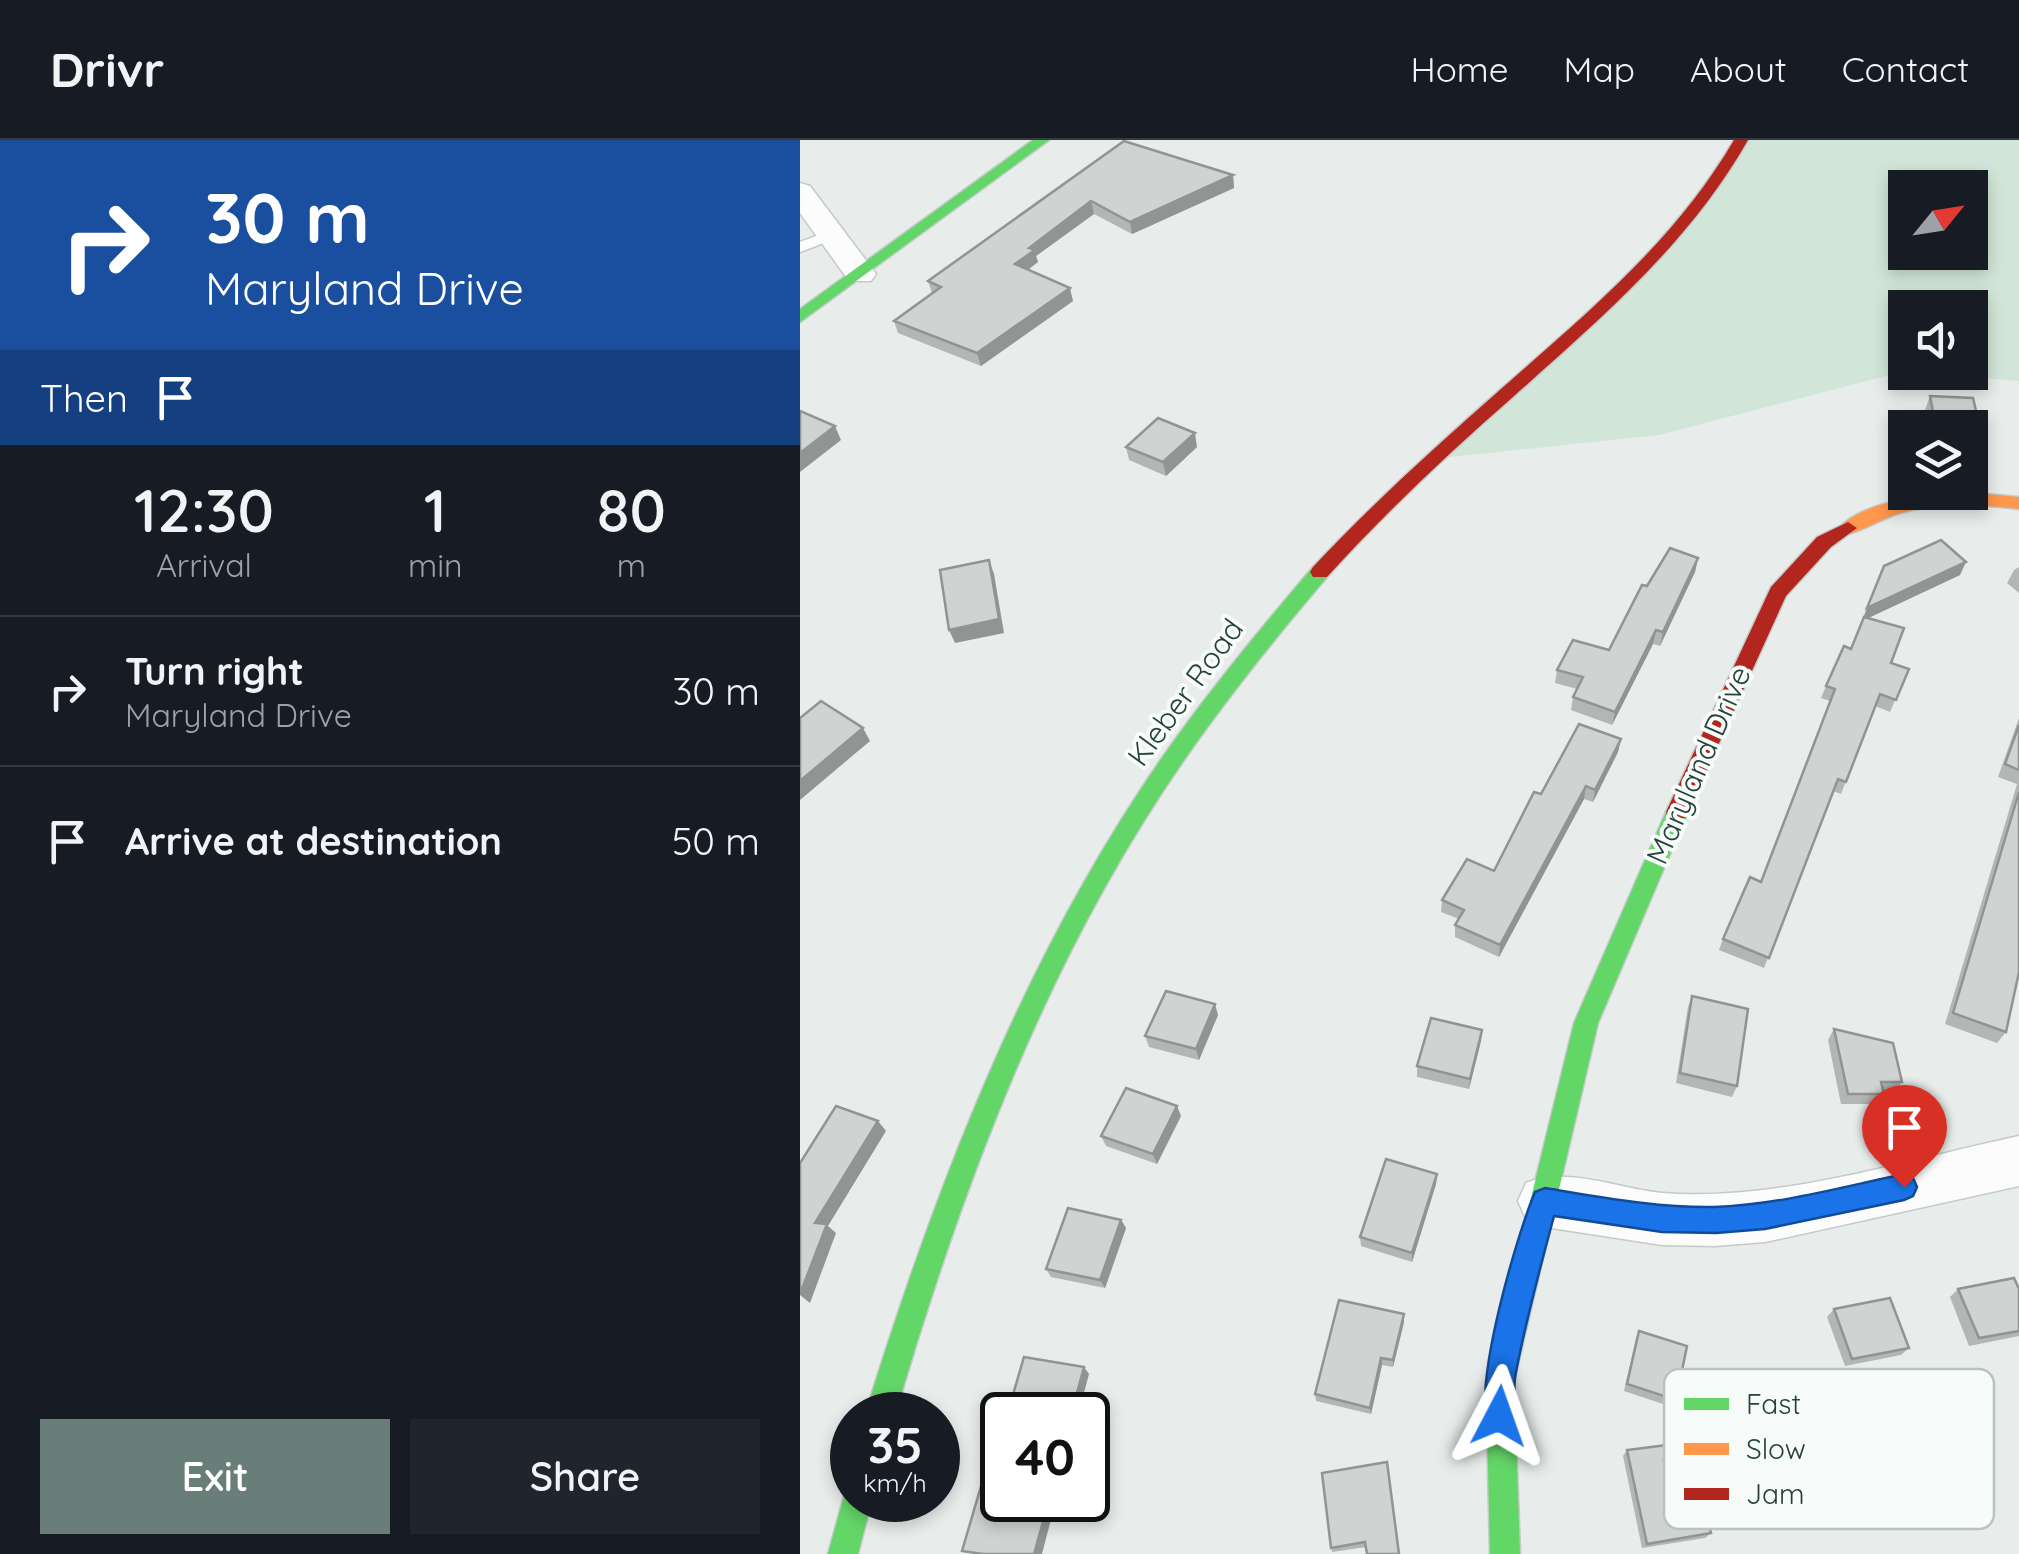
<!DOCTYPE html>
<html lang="en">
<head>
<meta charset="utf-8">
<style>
	:root { --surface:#171b24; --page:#20242c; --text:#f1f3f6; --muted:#9ea1a6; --line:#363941; --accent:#697e78 }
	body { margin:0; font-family:Quicksand,sans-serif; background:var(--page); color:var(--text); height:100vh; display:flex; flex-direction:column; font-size:38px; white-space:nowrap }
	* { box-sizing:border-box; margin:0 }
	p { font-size:32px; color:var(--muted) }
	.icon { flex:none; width:55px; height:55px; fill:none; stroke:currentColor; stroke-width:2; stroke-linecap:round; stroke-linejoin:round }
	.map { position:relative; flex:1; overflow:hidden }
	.panel { display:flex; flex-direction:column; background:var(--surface); width:800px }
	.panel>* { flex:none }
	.hud { background:#1a4fa0; color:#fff; overflow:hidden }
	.needle { width:65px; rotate:60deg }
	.fabs { position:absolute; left:1088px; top:30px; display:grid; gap:20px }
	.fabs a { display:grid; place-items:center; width:100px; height:100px; border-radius:0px; background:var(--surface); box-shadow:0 5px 15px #0003; font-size:50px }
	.speed { position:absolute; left:30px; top:1252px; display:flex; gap:20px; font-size:50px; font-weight:700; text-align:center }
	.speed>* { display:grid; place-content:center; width:130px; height:130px; border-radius:50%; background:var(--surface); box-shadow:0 5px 15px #0003; line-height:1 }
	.speed small { font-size:25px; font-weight:400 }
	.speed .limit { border:5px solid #111; border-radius:15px; background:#fff; color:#111 }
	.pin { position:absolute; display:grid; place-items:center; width:85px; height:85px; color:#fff; margin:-102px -42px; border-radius:50% 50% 50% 0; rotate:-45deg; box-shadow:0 0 10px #0007 }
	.pin .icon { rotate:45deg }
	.me { position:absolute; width:110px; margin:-55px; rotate:4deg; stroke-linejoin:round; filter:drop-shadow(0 0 8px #0008) }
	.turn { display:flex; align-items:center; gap:35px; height:210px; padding:0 40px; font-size:45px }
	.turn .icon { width:130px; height:130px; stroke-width:2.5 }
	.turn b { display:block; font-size:70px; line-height:85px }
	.then { display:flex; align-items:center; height:95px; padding:0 40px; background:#0003; gap:20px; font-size:38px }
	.eta { display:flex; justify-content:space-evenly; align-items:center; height:170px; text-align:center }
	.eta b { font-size:60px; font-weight:600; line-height:70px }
	.cta { display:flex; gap:20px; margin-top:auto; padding:20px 40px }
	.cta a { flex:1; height:115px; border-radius:0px; background:var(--accent); color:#fff; font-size:40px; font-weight:600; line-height:115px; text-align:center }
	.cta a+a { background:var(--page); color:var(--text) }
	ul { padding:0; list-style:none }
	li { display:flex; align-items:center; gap:30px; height:150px; padding:0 40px; border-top:2px solid var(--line) }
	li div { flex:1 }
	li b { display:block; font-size:38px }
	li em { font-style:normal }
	header { display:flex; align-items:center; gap:60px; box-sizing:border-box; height:140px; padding:0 50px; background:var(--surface); border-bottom:2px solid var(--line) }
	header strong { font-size:48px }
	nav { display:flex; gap:55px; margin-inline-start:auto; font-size:35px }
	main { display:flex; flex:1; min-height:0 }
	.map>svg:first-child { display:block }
	.green { fill:#d1e6d8; fill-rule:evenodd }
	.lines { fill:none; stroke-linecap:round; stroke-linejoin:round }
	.lane-casing { stroke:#c5cac8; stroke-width:3 }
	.street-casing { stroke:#c5cac8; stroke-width:3 }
	.fast-casing { stroke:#c3cbc8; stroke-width:3 }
	.slow-casing { stroke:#c3cbc8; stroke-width:3 }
	.jam-casing { stroke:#c3cbc8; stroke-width:3 }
	.lane { fill:#fcfcfc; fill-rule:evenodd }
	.street { fill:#fcfcfc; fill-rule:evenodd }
	.fast { fill:#63d668; fill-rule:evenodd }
	.slow { fill:#ff974d; fill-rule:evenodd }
	.jam { fill:#b3261e; fill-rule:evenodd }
	.wall { fill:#b2b6b5 }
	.shaded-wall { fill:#919493 }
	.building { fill:#cfd4d2; stroke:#919493; stroke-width:2.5 }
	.route { fill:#1a73e8; stroke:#114b97; stroke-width:2.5 }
	.labels { text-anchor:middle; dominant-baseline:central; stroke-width:8; stroke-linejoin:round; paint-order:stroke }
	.street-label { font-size:30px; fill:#24423a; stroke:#f7fbf9 }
	.key { fill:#f7fbf9; stroke:#b8c4c0; stroke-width:2.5 }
	.key-label { font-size:28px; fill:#24423a }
</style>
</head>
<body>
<header>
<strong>Drivr</strong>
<nav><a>Home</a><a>Map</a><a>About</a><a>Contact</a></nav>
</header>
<main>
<section class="panel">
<div class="hud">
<div class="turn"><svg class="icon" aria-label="right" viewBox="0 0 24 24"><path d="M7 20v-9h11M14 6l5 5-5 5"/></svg><div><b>30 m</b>Maryland Drive</div></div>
<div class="then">Then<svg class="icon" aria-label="arrive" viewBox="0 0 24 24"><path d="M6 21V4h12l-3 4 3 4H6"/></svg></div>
</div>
<div class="eta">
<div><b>12:30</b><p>Arrival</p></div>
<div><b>1</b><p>min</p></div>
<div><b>80</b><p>m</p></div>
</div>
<ul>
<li><svg class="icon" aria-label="right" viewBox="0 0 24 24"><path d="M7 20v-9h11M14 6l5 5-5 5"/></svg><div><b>Turn right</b><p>Maryland Drive</p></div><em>30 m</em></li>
<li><svg class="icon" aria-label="arrive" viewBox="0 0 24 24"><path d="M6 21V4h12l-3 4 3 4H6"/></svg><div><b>Arrive at destination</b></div><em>50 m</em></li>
</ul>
<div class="cta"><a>Exit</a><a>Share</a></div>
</section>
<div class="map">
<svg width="1219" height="1414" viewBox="0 0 1219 1414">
	<rect width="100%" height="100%" fill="#e8edeb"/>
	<path class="green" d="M941 0H1219V241L1122 233 1170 232V168H1105V231L859 295 632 319 809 161ZM1105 48H1170V112H1105Z"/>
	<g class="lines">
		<g class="lane-casing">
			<polygon id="lane" points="32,90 40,95 37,98 0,112 0,102"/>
		</g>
		<g class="street-casing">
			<g id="street">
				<polygon points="0,43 10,46 71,127 76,134 71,141 49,141 0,73"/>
				<path d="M1219 996V1046L965 1102 915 1106 862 1105 745 1087 726 1079 718 1061 726 1043C767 1026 819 1049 862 1053 978 1062 1106 1020 1219 996Z"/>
			</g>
		</g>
		<g class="fast-casing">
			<g id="fast">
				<polygon points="233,0 249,0 0,182 0,169"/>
				<path d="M520 425 530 432 527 437C476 497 427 558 382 623 246 820 162 1047 95 1275H65C137 1043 226 812 366 612 412 547 462 487 513 427Z"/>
				<polygon points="877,663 885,666 888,672 798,883 714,1241 720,1414 690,1414 686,1241 774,883 866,672 869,666"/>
				<polygon points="52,1347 52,1360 72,1360 58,1414 28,1414 46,1349"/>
			</g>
		</g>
		<g class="slow-casing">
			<path id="slow" d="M1174 353 1219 357V369C1179 364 1139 362 1100 373 1082 379 1066 389 1048 394L1039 388C1065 359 1137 353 1174 353Z"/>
		</g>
		<g class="jam-casing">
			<g id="jam">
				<path d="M934 0H948C889 104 801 178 713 257 648 314 585 373 527 437H513L510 432 513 427C572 364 636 306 701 249 787 173 875 101 934 0Z"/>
				<polygon points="1048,382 1057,388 1031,407 986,456 885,678 869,678 866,672 971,447 1017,397"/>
			</g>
		</g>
		<use href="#lane" class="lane"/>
		<use href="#street" class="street"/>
		<use href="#fast" class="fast"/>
		<use href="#slow" class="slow"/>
		<use href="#jam" class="jam"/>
	</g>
	<g class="wall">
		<polygon points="324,1 433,35 434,48 332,94 294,74 236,116 238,122 228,130 273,161 181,226 98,193 94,181 132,153 128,141"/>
		<polygon points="1130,256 1181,292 1175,306 1170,306 1170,288 1128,288 1125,270"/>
		<polygon points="326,307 397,307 366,336 329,320"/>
		<polygon points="898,418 895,432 860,506 853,504 812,585 771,570 773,557 777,549 755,543 757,530 809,510 847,446"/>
		<polygon points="1084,426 1160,435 1068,478 1091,523 1109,529 1090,572 1075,566 1041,654 1033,651 964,828 919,810 923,799 961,742 1030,561 1021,558 1026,546 1051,509"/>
		<polygon points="1219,427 1219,453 1207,443 1214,430"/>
		<polygon points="1219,578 1219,832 1206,892 1197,903 1145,884 1217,644 1198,637"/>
		<polygon points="821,599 818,612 793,662 784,659 699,817 655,797 655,785 659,779 641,772 642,760 694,731 741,654"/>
		<polygon points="892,856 937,946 932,957 876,943 888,867"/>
		<polygon points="418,875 399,920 349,907 345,896"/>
		<polygon points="1034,889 1102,942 1095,952 1084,952 1084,954 1077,964 1041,964 1028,900"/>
		<polygon points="682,890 681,901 669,949 617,937 617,926"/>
		<polygon points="381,976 357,1024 306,1006 301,996"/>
		<polygon points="637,1034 636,1044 612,1122 561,1106 560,1097"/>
		<polygon points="321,1080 326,1088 305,1148 251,1137 246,1129"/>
		<polygon points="1158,1149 1219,1149 1219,1196 1169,1206 1150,1157"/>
		<polygon points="1034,1169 1109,1208 1101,1215 1045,1226 1027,1177"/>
		<polygon points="604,1182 593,1227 582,1225 571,1274 516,1261 515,1254"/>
		<polygon points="839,1191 876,1260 872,1267 824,1251 836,1198"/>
		<polygon points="827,1310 864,1319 911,1393 905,1398 842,1408 823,1316"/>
		<polygon points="522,1333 599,1414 566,1407 532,1412"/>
	</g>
	<g class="shaded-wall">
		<polygon points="433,35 434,48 332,94 330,82"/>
		<polygon points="291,61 294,74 236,116 238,122 218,137 215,124 229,108"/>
		<polygon points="270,148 273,161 181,226 177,213"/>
		<polygon points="35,286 41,300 0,332 0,313"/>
		<polygon points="395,293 397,307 366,336 363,322"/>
		<polygon points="898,418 895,432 860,506 863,492"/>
		<polygon points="189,420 194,434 204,493 155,503 149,490"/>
		<polygon points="1166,422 1160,435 1062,481 1067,468"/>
		<polygon points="856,490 853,504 812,585 815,572"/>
		<polygon points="63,588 70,601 0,660 0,641"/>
		<polygon points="821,599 818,612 793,662 795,650"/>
		<polygon points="786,646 784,659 699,817 700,805"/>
		<polygon points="415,864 418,875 399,920 396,909"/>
		<polygon points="682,890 681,901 669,949 670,939"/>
		<polygon points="377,966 381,976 357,1024 353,1014"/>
		<polygon points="78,981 86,991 28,1086 36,1093 10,1163 0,1155 15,1083"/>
		<polygon points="637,1034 636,1044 612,1122 612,1113"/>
		<polygon points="321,1080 326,1088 305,1148 300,1140"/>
		<polygon points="604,1174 604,1182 593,1227 593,1220"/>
		<polygon points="581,1218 582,1225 571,1274 570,1268"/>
		<polygon points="284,1227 289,1234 278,1275 271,1275"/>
		<polygon points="249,1360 256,1360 242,1414 234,1414"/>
	</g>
	<g class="building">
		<polygon points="324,1 433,35 330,82 291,61 229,108 235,110 215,124 270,148 177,213 94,181 141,147 128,141"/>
		<polygon points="1130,256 1173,258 1181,292 1170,292 1170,288 1136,288"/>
		<polygon points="0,271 35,286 0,313"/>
		<polygon points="358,278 395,293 363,322 326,307"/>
		<polygon points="1141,400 1166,422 1067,468 1084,426"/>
		<polygon points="870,408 898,418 863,492 856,490 815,572 773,557 783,537 757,530 773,500 809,510 842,445 847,446"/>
		<polygon points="189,420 199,479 149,490 140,430"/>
		<polygon points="1064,477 1104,488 1091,523 1109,529 1096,560 1080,554 1046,642 1038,639 969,818 923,799 950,737 961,742 1035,549 1026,546 1044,506 1051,509"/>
		<polygon points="21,561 63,588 0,641 0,578"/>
		<polygon points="779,584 821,599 795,650 786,646 700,805 655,785 664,770 642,760 667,719 694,731 734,652 741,654"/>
		<polygon points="1219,585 1219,630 1205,624"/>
		<polygon points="1219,652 1219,832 1206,892 1153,873"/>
		<polygon points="366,851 415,864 396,909 345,896"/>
		<polygon points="892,856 948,869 937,946 880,933"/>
		<polygon points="631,878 682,890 670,939 617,926"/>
		<polygon points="1034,889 1093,903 1102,942 1081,942 1084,954 1048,954"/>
		<polygon points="326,948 377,966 353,1014 301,996"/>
		<polygon points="36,966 78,981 15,1083 27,1084 0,1154 0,1023"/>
		<polygon points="586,1019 637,1034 612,1113 560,1097"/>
		<polygon points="268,1068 321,1080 300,1140 246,1129"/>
		<polygon points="1214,1138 1219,1149 1219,1191 1179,1198 1158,1149"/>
		<polygon points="1090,1158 1109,1208 1052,1219 1034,1169"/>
		<polygon points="539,1160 604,1174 593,1220 581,1218 570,1268 515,1254"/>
		<polygon points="839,1191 887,1206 876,1260 827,1244"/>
		<polygon points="224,1217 284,1227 271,1275 207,1275"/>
		<polygon points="202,1292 202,1360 249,1360 234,1414 183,1414 162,1411 184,1336 189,1337"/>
		<polygon points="867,1305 864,1319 892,1315 911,1393 847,1404 827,1310"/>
		<polygon points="587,1322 599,1414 567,1414 565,1402 531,1408 522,1333"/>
	</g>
	<path class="route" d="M1104 1034 1113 1038 1117 1047 1113 1056 1104 1060 965 1089 916 1093 862 1092 754 1076C740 1128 726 1179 716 1232 712 1250 717 1269 710 1287L699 1291 689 1287C672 1246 717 1095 735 1052L745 1048C801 1057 857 1068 914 1067 978 1065 1042 1047 1104 1034Z"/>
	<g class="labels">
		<g class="street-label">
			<text transform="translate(385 552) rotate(-54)">Kleber Road</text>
			<text transform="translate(898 625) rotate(-66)">Maryland Drive</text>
		</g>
	</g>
	<rect x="864" y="1229" width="330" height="160" rx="15" class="key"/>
	<rect x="884" y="1258" width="45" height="12" fill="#63d668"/>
	<rect x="884" y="1303" width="45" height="12" fill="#ff974d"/>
	<rect x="884" y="1348" width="45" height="12" fill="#b3261e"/>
	<g class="key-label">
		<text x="946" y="1274">Fast</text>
		<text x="946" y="1319">Slow</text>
		<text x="946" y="1364">Jam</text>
	</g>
</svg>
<div class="fabs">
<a><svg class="needle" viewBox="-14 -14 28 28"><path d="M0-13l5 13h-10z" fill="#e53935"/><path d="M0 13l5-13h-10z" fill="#9ea1a6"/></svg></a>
<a><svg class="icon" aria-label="sound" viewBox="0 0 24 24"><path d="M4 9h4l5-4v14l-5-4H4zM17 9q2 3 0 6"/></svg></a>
<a><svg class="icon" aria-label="layers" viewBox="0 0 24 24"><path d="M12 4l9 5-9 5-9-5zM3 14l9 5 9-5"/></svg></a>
</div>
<div class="speed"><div>35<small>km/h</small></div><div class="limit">40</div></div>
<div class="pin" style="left:1104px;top:1047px;background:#d93025"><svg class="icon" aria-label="arrive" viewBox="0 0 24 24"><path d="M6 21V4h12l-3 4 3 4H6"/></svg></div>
<svg class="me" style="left:699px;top:1276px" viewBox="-20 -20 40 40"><path d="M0-17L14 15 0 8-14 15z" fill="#1a73e8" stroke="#fff" stroke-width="4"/></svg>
</div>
</main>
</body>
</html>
